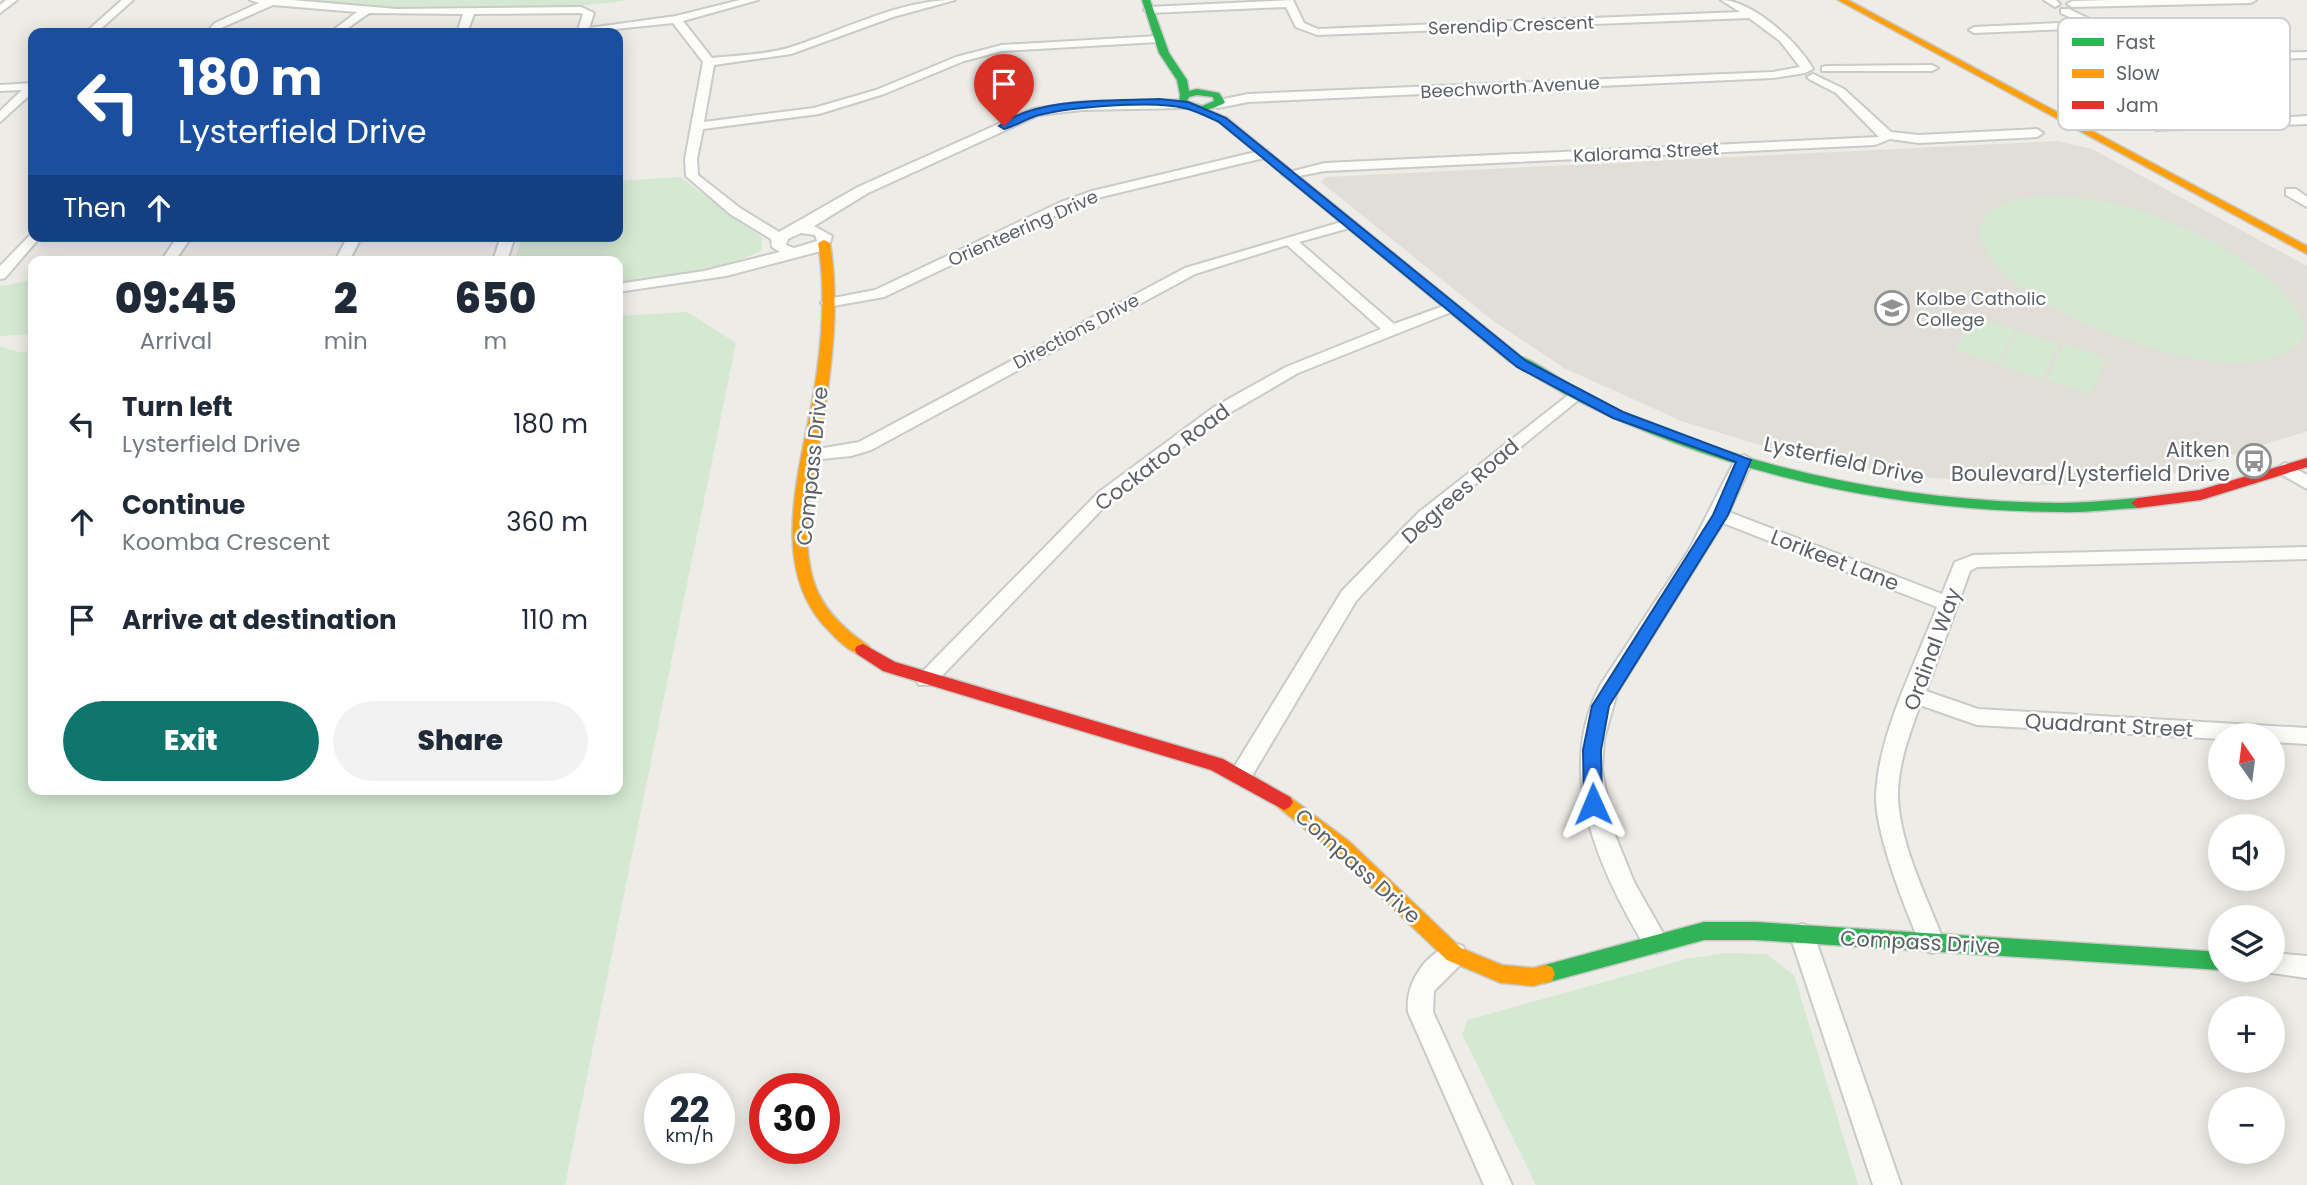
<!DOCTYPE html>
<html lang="en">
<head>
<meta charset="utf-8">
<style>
	:root { --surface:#fff; --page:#f2f2f3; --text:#1f2937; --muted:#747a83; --accent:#0f766e }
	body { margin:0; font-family:Poppins,sans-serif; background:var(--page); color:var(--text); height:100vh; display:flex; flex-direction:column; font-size:26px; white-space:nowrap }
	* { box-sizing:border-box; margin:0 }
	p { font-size:23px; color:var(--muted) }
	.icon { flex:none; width:38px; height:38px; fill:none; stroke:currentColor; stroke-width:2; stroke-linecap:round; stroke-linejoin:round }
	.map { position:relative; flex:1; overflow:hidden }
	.sheet { position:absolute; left:28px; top:256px; width:595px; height:539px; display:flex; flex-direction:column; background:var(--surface); border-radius:14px; box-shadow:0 4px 18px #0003 }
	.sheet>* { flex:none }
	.hud { position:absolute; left:28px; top:28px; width:595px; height:214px; border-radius:14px; box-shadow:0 4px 18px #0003; background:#1a4fa0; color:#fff; overflow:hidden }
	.needle { width:46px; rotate:346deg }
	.fabs { position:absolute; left:2208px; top:723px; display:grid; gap:14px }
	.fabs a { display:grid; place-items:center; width:77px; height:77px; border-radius:50%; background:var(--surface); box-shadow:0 4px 18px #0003; font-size:35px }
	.speed { position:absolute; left:644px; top:1073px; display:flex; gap:14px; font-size:35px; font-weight:700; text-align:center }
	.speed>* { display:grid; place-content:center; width:91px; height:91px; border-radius:50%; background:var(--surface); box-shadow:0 4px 18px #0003; line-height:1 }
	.speed small { font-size:18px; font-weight:400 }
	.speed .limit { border:10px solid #d22; background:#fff; color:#111 }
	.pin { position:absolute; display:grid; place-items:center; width:60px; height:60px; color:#fff; margin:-72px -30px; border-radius:50% 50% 50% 0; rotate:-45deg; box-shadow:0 0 7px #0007 }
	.pin .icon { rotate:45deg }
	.me { position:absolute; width:77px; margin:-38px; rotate:359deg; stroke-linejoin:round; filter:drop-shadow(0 0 5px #0008) }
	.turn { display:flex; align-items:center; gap:24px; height:147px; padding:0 35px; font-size:32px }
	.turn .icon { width:91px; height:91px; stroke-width:2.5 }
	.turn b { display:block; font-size:49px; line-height:60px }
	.then { display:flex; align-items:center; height:66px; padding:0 35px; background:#0003; gap:14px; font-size:26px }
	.eta { display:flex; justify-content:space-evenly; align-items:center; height:119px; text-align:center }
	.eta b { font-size:42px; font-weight:800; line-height:49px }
	.button { display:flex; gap:14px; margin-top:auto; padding:14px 35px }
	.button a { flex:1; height:80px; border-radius:42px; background:var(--accent); color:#fff; font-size:28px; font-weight:800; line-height:80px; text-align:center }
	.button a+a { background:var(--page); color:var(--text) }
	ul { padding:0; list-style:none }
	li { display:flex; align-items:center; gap:21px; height:98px; padding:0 35px }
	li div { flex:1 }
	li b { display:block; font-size:26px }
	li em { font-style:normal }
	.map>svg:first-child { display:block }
	.education { fill:#e0ded7 }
	.green { fill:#d5e9d2 }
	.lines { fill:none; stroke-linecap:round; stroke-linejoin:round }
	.street-casing { stroke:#cacac9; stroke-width:4 }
	.fast-casing { stroke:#c9c9c7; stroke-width:3 }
	.slow-casing { stroke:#c9c9c7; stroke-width:3 }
	.jam-casing { stroke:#c9c9c7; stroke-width:3 }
	.street { fill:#fcfcfb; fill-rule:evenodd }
	.fast { fill:#30b455; fill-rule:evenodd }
	.slow { fill:#ff9f0a; fill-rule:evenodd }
	.jam { fill:#e5322d; fill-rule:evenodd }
	.route { fill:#1a73e8; stroke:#114b97; stroke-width:2 }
	.labels { text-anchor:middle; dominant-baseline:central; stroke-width:5; stroke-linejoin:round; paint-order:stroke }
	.far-street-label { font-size:18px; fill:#5c6065; stroke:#fff }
	.far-poi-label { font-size:18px; fill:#5c6065; stroke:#fff; text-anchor:start }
	.poi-label { font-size:21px; fill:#5c6065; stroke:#fff; text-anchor:end }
	.street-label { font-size:21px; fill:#5c6065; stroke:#fff }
	.key { fill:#fff; stroke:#cecfd1; stroke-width:2 }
	.key-label { font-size:19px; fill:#5c6065 }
</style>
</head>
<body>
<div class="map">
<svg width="2307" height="1185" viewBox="0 0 2307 1185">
	<rect width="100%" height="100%" fill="#edece7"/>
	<polygon class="education" points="2057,141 2092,149 2307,266 2307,431 2169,475 2087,484 2036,485 1934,478 1836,464 1780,451 1684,422 1564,368 1492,320 1321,182 1326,177"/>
	<g class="green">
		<path d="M290 0H629C517 17 402 9 290 0Z"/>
		<polygon points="680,177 762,237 762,250 732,264 618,284 618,261 515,261 522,236 618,236 618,181"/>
		<path d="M2041 197C2071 196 2102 200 2131 208 2173 219 2307 278 2304 337 2257 401 2075 327 2026 291 1970 250 1955 203 2041 197Z"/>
		<polygon points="33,280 33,334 0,336 0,286"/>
		<polygon points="687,312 736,343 565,1185 0,1185 0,346 17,352 33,351 33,789 618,789 618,316"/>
		<polygon points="1975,317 2015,330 1997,364 1956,350"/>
		<polygon points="2017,331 2059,344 2042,379 2000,365"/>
		<polygon points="2063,344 2106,358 2091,394 2047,380"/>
		<polygon points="1726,953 1766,954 1794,975 1858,1185 1536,1185 1462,1034 1468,1020 1686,959"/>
	</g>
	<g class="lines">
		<g class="street-casing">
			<g id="street">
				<polygon points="6,0 17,0 0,13 0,5"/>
				<polygon points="122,0 133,0 96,33 85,33"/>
				<path d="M250 0H292L397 9 581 7 594 13 589 28 676 16 740 0H758L683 21 712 58C736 55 764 55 788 48 843 31 897 0 955 0L893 17 791 54 714 65 704 122 814 108 876 90 956 57 1002 45 1158 36 1163 39 1158 42 1002 51 964 61 884 94 819 114 703 129 697 159 698 175 740 208 779 232 858 187 1032 109 1082 102 1184 100 1190 104 1184 108 1082 110 1039 115 868 193 814 226 832 236 829 246 821 251 726 276 618 292V284L704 271 780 252 772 247 771 239 730 214 686 176 685 159 703 62 673 23 577 33 583 14 580 13 474 14 467 33H457L463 14 369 13 341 33H329L357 12 273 5 223 27 217 33H206L215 23 259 3ZM801 233 815 235 817 241 794 248 786 245 788 239Z"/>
				<path d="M1293 0 1304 23 1318 29 1740 12 1721 0C1752 0 1798 42 1813 69L1805 73 1773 78 1248 102 1218 108 1212 104 1214 101 1248 94 1773 72 1800 67 1780 41 1749 18 1317 35 1296 27 1286 7 1149 13 1144 10 1149 7Z"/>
				<polygon points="2044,0 2056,0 2060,4 2055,7"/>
				<polygon points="2112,0 2256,0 2251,3 2072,7 2067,4 2072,1"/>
				<polygon points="2061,9 2069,9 2098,23 2252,119 2307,116 2307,124 2156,130 2156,124 2160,123 2236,120 2092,28 1974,33 1969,30 1974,27 2080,22 2061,13"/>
				<polygon points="2307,52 2307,58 2271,59 2265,56 2271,53"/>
				<polygon points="1826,66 1932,65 1938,68 1932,71 1822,71 1822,67"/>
				<polygon points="1813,74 1844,89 1891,132 1919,135 2037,129 2043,133 2037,137 1919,143 1890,139 1875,145 1325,171 1288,178 1282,174 1325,163 1879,137 1836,93 1809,79 1807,77"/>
				<polygon points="33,83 33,92 0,122 0,111 22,90 0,91 0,85"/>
				<polygon points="1264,150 1268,151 1268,157 1101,197 1071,208 884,297 828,307 821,303 828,299 875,290 1061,202 1092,191"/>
				<polygon points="2286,189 2296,189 2307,197 2307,207 2286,195"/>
				<polygon points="1348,220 1353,221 1353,227 1299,242 1394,324 1449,304 1456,308 1454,311 1298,373 1226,415 1111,500 933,685 919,685 916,680 919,675 1099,492 1214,407 1286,367 1381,329 1287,245 1195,274 871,450 851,456 812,460 806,459 803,455 806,451 859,442 1185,268"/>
				<polygon points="33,232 33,236 41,236 5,278 0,279 0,266"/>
				<polygon points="178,236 192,236 175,261 161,261"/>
				<polygon points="348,236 362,236 349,261 335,261"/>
				<polygon points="501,236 515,236 507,261 493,261"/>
				<polygon points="1576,389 1582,391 1582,397 1431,520 1356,601 1249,781 1241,784 1233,781 1230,775 1233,769 1342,591 1419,512"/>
				<path d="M1744 455 1753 460 1729 512 1942 594 1955 562 1973 555 2307 547V559L1977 567 1970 571 1926 691 1978 709 2307 728V744L2273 742V735H2221V739L1977 725 1920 705C1909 735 1897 767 1898 799 1901 848 1927 897 1944 942L1941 950 1932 953 1923 950C1907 914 1875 834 1876 796 1878 735 1915 665 1937 607L1723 523 1617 693 1604 739 1602 770 1613 830 1634 882 1668 942 1665 950 1656 953 1647 950C1600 872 1553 773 1601 684L1689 550 1735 460Z"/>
				<polygon points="2285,463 2307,475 2307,489 2279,473 2276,469"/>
				<polygon points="1802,924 1811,927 1814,935 1901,1185 1873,1185 1790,935 1793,927"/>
				<path d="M1454 943 1463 946 1466 954 1463 962 1434 991 1433 1012 1512 1185H1484L1408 1012C1405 982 1426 953 1454 943Z"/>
				<polygon points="2273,953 2307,956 2307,978 2264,972 2263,970 2273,970"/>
			</g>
		</g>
		<g class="fast-casing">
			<g id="fast">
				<path d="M1142 0H1150L1169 53 1187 80 1189 91 1197 89 1219 93 1225 102 1223 104 1202 112 1179 104 1180 95 1177 80 1159 53ZM1197 95 1213 97 1214 101 1202 106 1187 101 1189 97Z"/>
				<path d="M1514 354C1538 361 1561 381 1583 393 1607 406 1635 418 1660 428 1787 477 1923 502 2059 503 2085 503 2112 500 2138 498L2145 503 2138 508C2112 509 2085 513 2059 512 1893 511 1727 475 1578 401 1554 389 1532 374 1509 361V355Z"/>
				<polygon points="1704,922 1755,922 2221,952 2221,970 2223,970 2221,970 1755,940 1704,940 1545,983 1538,981 1535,974 1538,967 1545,965"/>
			</g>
		</g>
		<g class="slow-casing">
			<g id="slow">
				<polygon points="1838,0 1848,0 2307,246 2307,254"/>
				<path d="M824 240 830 243C840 303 832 364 823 424 814 474 798 532 814 582 823 610 845 630 869 646L871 650 869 654 863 656C850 652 838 641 829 631 761 563 807 453 817 371 823 328 825 286 818 243Z"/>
				<polygon points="1284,794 1290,797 1350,842 1461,948 1502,965 1533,968 1545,965 1552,967 1555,974 1552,981 1533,986 1501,983 1447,960 1336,854 1278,807 1275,802 1278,797"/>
			</g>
		</g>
		<g class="jam-casing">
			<g id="jam">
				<polygon points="1197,105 1227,118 1519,355 1519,361 1509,361 1219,122 1194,110 1192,108"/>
				<polygon points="2307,458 2307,467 2201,500 2138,508 2131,503 2138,498 2200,490"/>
				<polygon points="863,644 895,662 1223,759 1290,797 1293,802 1290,807 1284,810 1211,770 883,671 857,654 855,650 857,646"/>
			</g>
		</g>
		<use href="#street" class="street"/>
		<use href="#fast" class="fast"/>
		<use href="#slow" class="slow"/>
		<use href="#jam" class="jam"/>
	</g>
	<path class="route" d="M1159 99 1188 102 1226 118 1526 361 1623 412 1751 460 1728 515 1609 706 1601 750 1602 804 1600 810H1586L1584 804 1583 750 1592 706 1713 515 1736 462 1613 418 1517 367 1219 122C1208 117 1197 111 1184 108 1154 100 1071 107 1039 115 1027 118 1016 126 1004 129L999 126C1036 97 1113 101 1159 99Z"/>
	<defs>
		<g id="school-ring" transform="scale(1.75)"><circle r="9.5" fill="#fff" stroke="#8f9192" stroke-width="1.5"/><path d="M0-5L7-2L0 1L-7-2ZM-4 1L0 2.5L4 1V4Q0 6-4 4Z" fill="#8f9192"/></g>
		<g id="bus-ring" transform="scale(1.75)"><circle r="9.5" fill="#fff" stroke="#8f9192" stroke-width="1.5"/><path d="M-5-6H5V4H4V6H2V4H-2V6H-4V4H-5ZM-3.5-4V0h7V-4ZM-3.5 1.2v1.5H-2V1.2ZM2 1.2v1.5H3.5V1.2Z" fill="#8f9192"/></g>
	</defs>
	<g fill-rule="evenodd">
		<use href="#school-ring" x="1892" y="308"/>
		<use href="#bus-ring" x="2254" y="461"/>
	</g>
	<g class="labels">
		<g class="far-street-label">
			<text transform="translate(1511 25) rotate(-2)">Serendip Crescent</text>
			<text transform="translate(1510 87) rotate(-3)">Beechworth Avenue</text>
			<text transform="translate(1646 152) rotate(-3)">Kalorama Street</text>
			<text transform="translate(1023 228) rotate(-24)">Orienteering Drive</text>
			<text transform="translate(1076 331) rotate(-28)">Directions Drive</text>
		</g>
		<g class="far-poi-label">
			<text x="1916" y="298">Kolbe Catholic<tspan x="1916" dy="21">College</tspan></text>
		</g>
		<g class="poi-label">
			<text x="2230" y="449">Aitken<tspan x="2230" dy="24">Boulevard/Lysterfield Drive</tspan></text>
		</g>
		<g class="street-label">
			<text transform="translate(1162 457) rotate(-37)">Cockatoo Road</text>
			<text transform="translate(1844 460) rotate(12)">Lysterfield Drive</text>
			<text transform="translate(812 466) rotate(-84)">Compass Drive</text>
			<text transform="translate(1460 491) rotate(-41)">Degrees Road</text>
			<text transform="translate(1835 560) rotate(21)">Lorikeet Lane</text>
			<text transform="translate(1932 649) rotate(-70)">Ordinal Way</text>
			<text transform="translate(2109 725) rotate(3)">Quadrant Street</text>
			<text transform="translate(1358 866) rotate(42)">Compass Drive</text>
			<text transform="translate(1920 942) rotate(3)">Compass Drive</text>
		</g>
	</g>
	<rect x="2058" y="18" width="232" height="112" rx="10" class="key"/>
	<rect x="2072" y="38" width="32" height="8" fill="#30b455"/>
	<rect x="2072" y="69" width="32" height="9" fill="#ff9f0a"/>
	<rect x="2072" y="101" width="32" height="8" fill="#e5322d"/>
	<g class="key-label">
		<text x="2116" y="49">Fast</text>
		<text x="2116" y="80">Slow</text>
		<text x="2116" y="112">Jam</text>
	</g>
</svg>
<div class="fabs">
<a><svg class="needle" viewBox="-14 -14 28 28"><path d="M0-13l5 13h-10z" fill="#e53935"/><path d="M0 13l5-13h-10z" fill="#747a83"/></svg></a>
<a><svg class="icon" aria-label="sound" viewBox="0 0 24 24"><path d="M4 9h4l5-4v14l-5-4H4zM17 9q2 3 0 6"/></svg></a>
<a><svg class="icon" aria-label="layers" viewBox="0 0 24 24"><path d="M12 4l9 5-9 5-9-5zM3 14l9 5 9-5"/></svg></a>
<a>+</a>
<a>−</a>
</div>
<div class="speed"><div>22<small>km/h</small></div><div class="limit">30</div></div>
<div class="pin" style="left:1004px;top:126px;background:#d93025"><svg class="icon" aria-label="arrive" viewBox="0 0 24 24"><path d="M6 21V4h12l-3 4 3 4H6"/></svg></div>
<svg class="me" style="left:1593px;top:804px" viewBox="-20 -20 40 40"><path d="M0-17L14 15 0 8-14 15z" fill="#1a73e8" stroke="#fff" stroke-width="4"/></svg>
<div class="hud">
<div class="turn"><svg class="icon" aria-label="left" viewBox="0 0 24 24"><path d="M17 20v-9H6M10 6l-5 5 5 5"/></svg><div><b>180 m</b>Lysterfield Drive</div></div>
<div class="then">Then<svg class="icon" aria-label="ahead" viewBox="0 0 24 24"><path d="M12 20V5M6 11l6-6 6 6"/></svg></div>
</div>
<section class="sheet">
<div class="eta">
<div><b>09:45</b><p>Arrival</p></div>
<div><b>2</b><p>min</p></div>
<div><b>650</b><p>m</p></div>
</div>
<ul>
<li><svg class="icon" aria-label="left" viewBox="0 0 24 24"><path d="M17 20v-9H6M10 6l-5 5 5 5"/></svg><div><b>Turn left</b><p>Lysterfield Drive</p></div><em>180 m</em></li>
<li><svg class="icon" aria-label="ahead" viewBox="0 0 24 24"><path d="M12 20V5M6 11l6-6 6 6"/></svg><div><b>Continue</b><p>Koomba Crescent</p></div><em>360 m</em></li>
<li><svg class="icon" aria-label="arrive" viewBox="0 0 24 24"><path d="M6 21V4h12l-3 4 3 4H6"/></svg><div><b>Arrive at destination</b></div><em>110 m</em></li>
</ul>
<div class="button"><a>Exit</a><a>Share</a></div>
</section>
</div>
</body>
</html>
